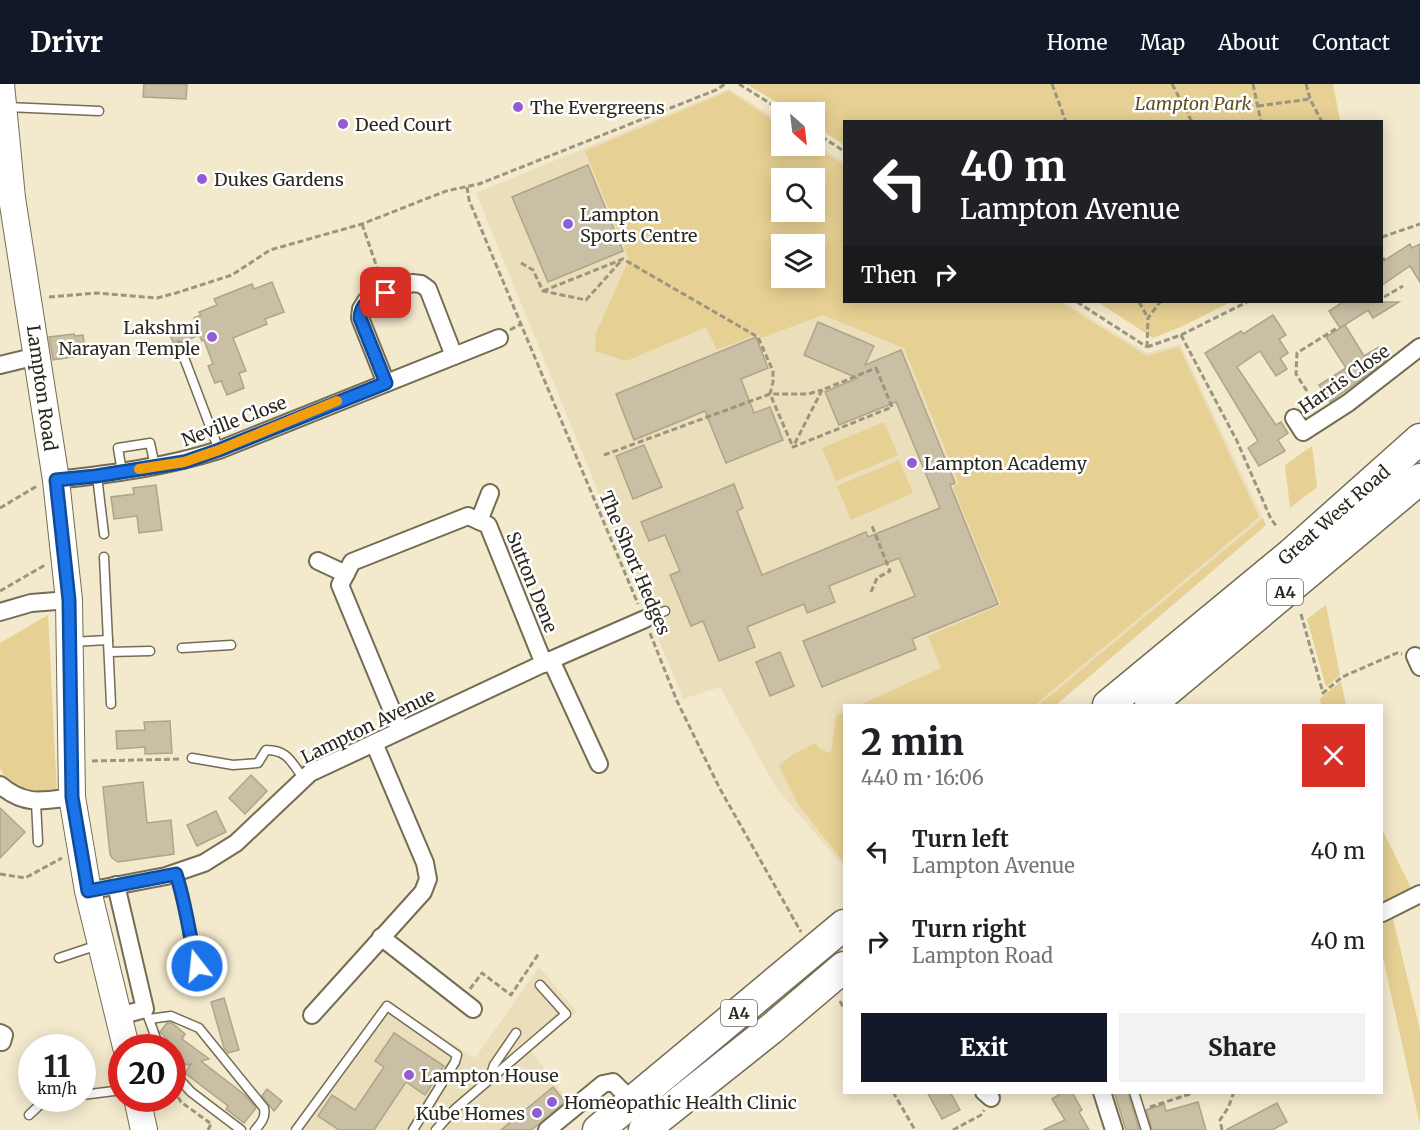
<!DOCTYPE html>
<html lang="en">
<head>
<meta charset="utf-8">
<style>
	:root { --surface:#fff; --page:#f2f2f2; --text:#202124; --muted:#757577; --accent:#111827 }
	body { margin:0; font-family:Merriweather,serif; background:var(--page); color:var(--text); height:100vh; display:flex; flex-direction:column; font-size:22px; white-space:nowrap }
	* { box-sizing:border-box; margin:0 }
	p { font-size:20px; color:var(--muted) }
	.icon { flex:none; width:33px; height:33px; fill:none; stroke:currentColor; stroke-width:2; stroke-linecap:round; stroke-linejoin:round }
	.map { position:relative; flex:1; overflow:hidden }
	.panel { position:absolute; left:843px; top:620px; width:540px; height:390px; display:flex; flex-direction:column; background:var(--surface); border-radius:0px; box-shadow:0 3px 15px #0003 }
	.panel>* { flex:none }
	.hud { position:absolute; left:843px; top:36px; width:540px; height:183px; border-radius:0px; box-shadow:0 3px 15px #0003; background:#202124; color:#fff; overflow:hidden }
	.needle { width:39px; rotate:152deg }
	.buttons { position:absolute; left:771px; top:18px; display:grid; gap:12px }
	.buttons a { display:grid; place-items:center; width:54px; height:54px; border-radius:0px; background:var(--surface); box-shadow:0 3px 15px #0003; font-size:30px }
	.speed { position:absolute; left:18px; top:950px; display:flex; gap:12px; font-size:30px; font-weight:700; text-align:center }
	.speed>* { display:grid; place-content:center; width:78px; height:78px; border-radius:50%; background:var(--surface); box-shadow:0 3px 15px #0003; line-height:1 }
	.speed small { font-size:15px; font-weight:400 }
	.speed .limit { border:9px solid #d22; background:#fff; color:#111 }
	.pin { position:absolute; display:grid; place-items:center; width:51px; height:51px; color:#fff; margin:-26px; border-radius:12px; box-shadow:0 3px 9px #0006 }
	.me { position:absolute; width:66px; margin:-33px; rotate:344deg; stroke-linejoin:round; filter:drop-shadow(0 0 4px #0008) }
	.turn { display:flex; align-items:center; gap:21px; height:126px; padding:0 18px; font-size:27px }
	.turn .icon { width:78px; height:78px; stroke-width:2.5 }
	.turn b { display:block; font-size:42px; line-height:51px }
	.then { display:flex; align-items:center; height:57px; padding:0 18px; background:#0003; gap:12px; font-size:22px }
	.round { display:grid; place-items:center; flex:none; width:63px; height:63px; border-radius:0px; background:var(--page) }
	.head { display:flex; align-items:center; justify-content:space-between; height:102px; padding:0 18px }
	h1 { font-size:36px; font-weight:800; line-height:45px }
	.button { display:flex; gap:12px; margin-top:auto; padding:12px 18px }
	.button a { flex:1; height:69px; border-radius:0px; background:var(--accent); color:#fff; font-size:24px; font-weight:800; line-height:69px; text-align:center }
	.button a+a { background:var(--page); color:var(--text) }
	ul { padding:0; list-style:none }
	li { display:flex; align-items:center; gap:18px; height:90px; padding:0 18px }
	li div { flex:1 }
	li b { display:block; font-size:22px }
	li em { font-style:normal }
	header { display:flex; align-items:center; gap:36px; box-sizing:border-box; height:84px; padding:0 30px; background:var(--accent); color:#fff }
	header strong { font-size:28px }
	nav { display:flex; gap:33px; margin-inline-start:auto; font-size:21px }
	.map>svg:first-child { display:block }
	.built { fill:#ebdebb; fill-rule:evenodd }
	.green { fill:#e6d093; fill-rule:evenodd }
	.building { fill:#c9bfa4; stroke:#ada489; stroke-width:1.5 }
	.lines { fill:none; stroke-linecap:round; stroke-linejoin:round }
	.lane-casing { stroke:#756c53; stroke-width:11 }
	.street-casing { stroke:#756c53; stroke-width:20 }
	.primary-casing { stroke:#756c53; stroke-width:28 }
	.highway-casing { stroke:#756c53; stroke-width:33 }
	.path { stroke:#9b947f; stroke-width:3; stroke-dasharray:6 3; stroke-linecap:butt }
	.lane { stroke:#fff; stroke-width:8 }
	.street { stroke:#fff; stroke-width:16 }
	.primary { stroke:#fff; stroke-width:26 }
	.highway { stroke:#fff; stroke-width:30 }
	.route-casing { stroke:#114b97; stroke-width:15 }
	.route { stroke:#1a73e8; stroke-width:10 }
	.slow { stroke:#f59e0b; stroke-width:10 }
	.poi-dot { fill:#915dd5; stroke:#fff; stroke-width:2 }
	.labels { text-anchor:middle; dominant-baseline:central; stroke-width:5; stroke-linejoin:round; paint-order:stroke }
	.shield { fill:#fff; stroke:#6b6861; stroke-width:1.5 }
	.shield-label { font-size:16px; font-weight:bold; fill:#2b281d }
	.park-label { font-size:18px; font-style:italic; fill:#605020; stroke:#fff }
	.poi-label { font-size:18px; fill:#2b281d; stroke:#fff; text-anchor:start }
	.street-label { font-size:18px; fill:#2b281d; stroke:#fff }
</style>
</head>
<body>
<header>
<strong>Drivr</strong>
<nav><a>Home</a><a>Map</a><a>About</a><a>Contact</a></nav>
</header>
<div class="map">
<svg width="1420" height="1046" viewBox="0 0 1420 1046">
	<rect width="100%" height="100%" fill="#f3e9cd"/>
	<g class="built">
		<path d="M729 5 781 38 782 62H814L815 59 844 78V218H1065L1147 269 1180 260 1263 434 1039 621H844V783L777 705 720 603 683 615 476 109ZM782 94H814V128H782ZM782 160H814V194H782Z"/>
		<polygon points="539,883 577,928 531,967 569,1018 535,1046 291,1046 386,916 475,974"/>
	</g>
	<g class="green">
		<polygon points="746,0 1333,0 1340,37 844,38 844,61 815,42 814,28 793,28"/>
		<path d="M729 7 781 41 782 62H814L844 81V218H1060L1147 272 1179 263 1259 433 1035 621H860L941 584 928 552 1001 521 953 403 959 399 904 264 823 231 761 254 758 250 717 266 706 243 626 277 595 267 596 249 629 175 585 67ZM782 94H814V128H782ZM782 160H814V194H782Z"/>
		<polygon points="1098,218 1231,218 1183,242 1153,254"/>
		<polygon points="884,338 898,371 836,397 822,364"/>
		<polygon points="1312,362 1317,403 1290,424 1285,381"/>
		<polygon points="899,376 913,409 851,436 837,402"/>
		<polygon points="1263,434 1266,441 1056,621 1039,621"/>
		<polygon points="1326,521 1340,591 1326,603 1307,535"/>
		<polygon points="48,531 57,710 27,711 7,696 0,684 0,559"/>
		<polygon points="1341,597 1346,621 1321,621 1320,615"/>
		<polygon points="844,628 844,779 798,720 779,682 792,671 815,659 821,666 831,669 836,632"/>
		<polygon points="1382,745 1411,804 1382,818"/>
		<polygon points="1393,835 1420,946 1420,1041 1382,869 1382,839"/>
	</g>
	<g class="building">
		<polygon points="144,0 187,0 186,15 143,13"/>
		<polygon points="588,81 623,167 548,198 512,113"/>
		<polygon points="1410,160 1412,164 1420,160 1420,198 1410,182 1382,201 1382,178"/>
		<polygon points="272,198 284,228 265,235 267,240 233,254 246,287 239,289 244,304 227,311 221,297 215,299 208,282 213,280 204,256 202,257 199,251 183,258 177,257 174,260 170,251 196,239 194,234 201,231 199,228 217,221 214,215 252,200 254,205"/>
		<polygon points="1343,218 1399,218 1373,234 1368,226 1340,244 1329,227"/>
		<polygon points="1273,231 1286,251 1279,255 1288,269 1280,274 1287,285 1276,292 1260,267 1237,283 1276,341 1281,338 1288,349 1278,356 1285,367 1259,382 1248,364 1258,357 1205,269 1241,247 1243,250"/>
		<polygon points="818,238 874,262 865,281 901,266 955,399 950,401 998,520 912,555 916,565 822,603 803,557 915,512 899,474 829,502 835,518 807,529 804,520 747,543 755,563 719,577 703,537 691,542 670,491 680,487 665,451 649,457 641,438 734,400 743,424 737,427 762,491 866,448 868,453 940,424 896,318 839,341 825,308 857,294 804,271"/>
		<polygon points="1345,241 1364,272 1379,263 1387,276 1330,318 1319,301 1346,284 1326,253"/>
		<polygon points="74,250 75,252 83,251 86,271 53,276 49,253"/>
		<polygon points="756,253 768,284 741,295 754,329 770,323 783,356 726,379 705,327 634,356 616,310"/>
		<polygon points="644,361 662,403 633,415 616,372"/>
		<polygon points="156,401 162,446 139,449 137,432 114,435 111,413 134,410 133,404"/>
		<polygon points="780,568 794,602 770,612 756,578"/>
		<polygon points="170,637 172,669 145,670 145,663 117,665 116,647 145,646 144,638"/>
		<polygon points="251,691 267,707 245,730 229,714"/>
		<polygon points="143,698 147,739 171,736 174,770 118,778 112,774 110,770 103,703"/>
		<polygon points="0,724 25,748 0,774"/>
		<polygon points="216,727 226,748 197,762 187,741"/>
		<polygon points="224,914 239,966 228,969 224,964 211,918"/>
		<polygon points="167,939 172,939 185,950 182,955 209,975 201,977 245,1011 256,1024 244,1039 226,1025 228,1022 185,989 191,980 187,981 172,970 172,963 166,959 168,956 160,948"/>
		<polygon points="394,949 444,982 425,1011 406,998 374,1046 339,1046 318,1032 332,1011 355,1026 384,983 375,977"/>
		<polygon points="553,1003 565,1018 539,1040 531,1046 501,1046"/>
		<polygon points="267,1005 282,1017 274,1027 262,1012"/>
		<polygon points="927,1008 950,1008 960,1026 942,1035"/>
		<polygon points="1063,1008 1072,1008 1082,1026 1079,1028 1089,1046 1043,1046 1065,1036 1052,1015"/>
		<polygon points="1114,1008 1128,1008 1139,1046 1126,1046"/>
		<polygon points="1198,1018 1206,1046 1152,1046 1146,1026 1164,1020 1166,1027"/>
		<polygon points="1277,1019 1287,1038 1272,1046 1226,1046"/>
	</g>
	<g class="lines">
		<g class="lane-casing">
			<g id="lane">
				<polyline points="7,23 99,27"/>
				<polyline points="180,263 219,366"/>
				<polyline points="122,388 118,364 150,359 155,382"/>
				<polyline points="97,392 104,450"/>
				<polyline points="104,473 111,620"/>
				<polyline points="645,535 665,527"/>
				<polyline points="71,558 108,556"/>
				<polyline points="182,564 231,561"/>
				<polyline points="109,568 150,567"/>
				<path d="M192 674 233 681 258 679 266 666C288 666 291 678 304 695"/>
				<polyline points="36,718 38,758"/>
				<polyline points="176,790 184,814 188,850 202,898"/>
				<polyline points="59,874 98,861"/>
				<polyline points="148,932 159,963"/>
				<path d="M149 935 171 932 199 944 264 1024C266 1034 261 1039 255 1046"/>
				<polyline points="172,987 191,1008 241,1046"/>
				<polyline points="490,994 494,981 516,949"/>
				<polyline points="1134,1008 1146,1046"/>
				<polyline points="82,1011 122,1006"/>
				<polyline points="29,1031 45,1016 61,1014"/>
				<polyline points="296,1046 387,922 457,971 455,978 413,1046"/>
				<polyline points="436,1046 455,1025 566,930 540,901"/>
			</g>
		</g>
		<g class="street-casing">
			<g id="street">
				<polyline points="0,281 37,272"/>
				<polyline points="386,299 360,234 361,225 366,217 412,199 421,200 428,205 454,272"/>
				<polyline points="1294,334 1303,348 1348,319 1420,263"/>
				<path d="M56 396C111 390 166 383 219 366L499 254"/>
				<polyline points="479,437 490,409"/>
				<polyline points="318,477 346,490"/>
				<polyline points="0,528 31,519 69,516"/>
				<polyline points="1415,572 1420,583"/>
				<polyline points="551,576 599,680"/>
				<polyline points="400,646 340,501 352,478 468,432 488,441 544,580"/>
				<path d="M0 701C25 722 42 717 72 713"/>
				<polyline points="116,801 145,925 119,932"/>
				<polyline points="88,807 166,792 204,779 236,759 310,689 551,576 645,535"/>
				<polyline points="1382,829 1420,810"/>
				<polyline points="381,853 473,925"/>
				<polyline points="312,931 423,808 428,795 425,779 374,659"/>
				<polyline points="0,949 4,951 2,958"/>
				<polyline points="984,1008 991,1014"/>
				<polyline points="1102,1008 1114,1046"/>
				<polyline points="547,1046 603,1000 613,998 632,1017"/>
			</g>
		</g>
		<g class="primary-casing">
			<g id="primary">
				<polyline points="1,0 12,114 56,396 69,516 72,713 88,807 126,963"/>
				<polyline points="137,1014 144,1046"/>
			</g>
		</g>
		<g class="highway-casing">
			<g id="highway">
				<polyline points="1108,621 1291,470 1420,355"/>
				<polyline points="1150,621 1420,395"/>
				<polyline points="598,1046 844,841"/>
				<polyline points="644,1046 771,945 844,883"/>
			</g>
		</g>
		<g class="path">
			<polyline points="739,0 784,28"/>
			<polyline points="1052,0 1066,38"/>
			<polyline points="1172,0 1192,38"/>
			<polyline points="1253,0 1261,38"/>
			<polyline points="1306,0 1310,15 1322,38"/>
			<polyline points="1258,22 1310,15"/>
			<polyline points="814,48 844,67"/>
			<polyline points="467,103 469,116 638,520"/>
			<polyline points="362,140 381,195"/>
			<polyline points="1382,153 1420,140"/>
			<polyline points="1382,175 1385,175"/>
			<polyline points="521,179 533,186 543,207 586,216 621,177"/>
			<polyline points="543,207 623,175 758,253 773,287 773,298 770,310 793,363"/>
			<polyline points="49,213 96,209 157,214 176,209 232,191 270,166 362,140 446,107 479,100 716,6 725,0"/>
			<polyline points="1384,213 1403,202"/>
			<polyline points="1077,218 1147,263"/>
			<polyline points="1139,218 1148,234"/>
			<polyline points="510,246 521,240"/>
			<polyline points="1181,251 1237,357 1271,435 1277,443"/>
			<polyline points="1147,263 1181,251 1247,218"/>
			<polyline points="1147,263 1148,234 1160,218"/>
			<polygon points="876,284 892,323 793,363 822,306"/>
			<polyline points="1307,307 1296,290 1297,269 1337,244"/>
			<polyline points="604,371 770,310 808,310 822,306"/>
			<polyline points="0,424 37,402"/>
			<polyline points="0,507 45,481"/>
			<polyline points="871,508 877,494 890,487 872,442"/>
			<polyline points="1301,530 1323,609 1342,593 1397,569 1402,570"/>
			<polyline points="650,549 677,617 720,705 801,848"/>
			<polyline points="92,677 181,675"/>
			<polyline points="0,790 25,794 62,774"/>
			<polyline points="470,905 482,889 511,911 539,869"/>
			<polyline points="840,917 844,925"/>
			<polyline points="893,1008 915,1046"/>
			<polyline points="178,1013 181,1018 210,1039"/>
			<polyline points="1150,1023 1196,1008"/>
			<polyline points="208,1046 212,1038"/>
			<polyline points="953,1046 981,1031 984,1026"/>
			<polyline points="1222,1046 1220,1036 1228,1024 1234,1008"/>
		</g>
		<use href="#lane" class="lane"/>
		<use href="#street" class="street"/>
		<use href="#primary" class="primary"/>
		<use href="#highway" class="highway"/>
	</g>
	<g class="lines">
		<g class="route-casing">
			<path id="route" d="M197 882C189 851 186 820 176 790L88 807 72 713 69 516 56 396 96 392 184 378 219 366 386 299 360 234C361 217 372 215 386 209"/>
		</g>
		<use href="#route" class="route"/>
		<polyline class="slow" points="139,385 184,378 219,366 337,317"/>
	</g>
	<g class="poi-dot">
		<circle cx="518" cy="23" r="6"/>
		<circle cx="343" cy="40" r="6"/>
		<circle cx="202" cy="95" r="6"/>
		<circle cx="568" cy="140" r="6"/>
		<circle cx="212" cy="253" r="6"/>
		<circle cx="912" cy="379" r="6"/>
		<circle cx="409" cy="991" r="6"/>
		<circle cx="552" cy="1018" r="6"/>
		<circle cx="537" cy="1029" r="6"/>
	</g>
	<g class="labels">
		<g class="shield">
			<rect x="1267" y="495" width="36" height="26" rx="4.5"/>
			<rect x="721" y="916" width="36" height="26" rx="4.5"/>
		</g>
		<g class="shield-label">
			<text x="1285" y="508">A4</text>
			<text x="739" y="929">A4</text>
		</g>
		<g class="park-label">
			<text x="1193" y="19">Lampton Park</text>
		</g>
		<g class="poi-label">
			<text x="530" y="23">The Evergreens</text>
			<text x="355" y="40">Deed Court</text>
			<text x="214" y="95">Dukes Gardens</text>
			<text x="580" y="130">Lampton<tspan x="580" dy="21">Sports Centre</tspan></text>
			<text x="200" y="243" text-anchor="end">Lakshmi<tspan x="200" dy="21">Narayan Temple</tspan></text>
			<text x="924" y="379">Lampton Academy</text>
			<text x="421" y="991">Lampton House</text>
			<text x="564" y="1018">Homeopathic Health Clinic</text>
			<text x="525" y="1029" text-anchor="end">Kube Homes</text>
		</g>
		<g class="street-label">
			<text transform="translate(1344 295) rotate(-35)">Harris Close</text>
			<text transform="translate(42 304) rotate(82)">Lampton Road</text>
			<text transform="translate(234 337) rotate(-21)">Neville Close</text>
			<text transform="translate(1334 431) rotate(-41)">Great West Road</text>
			<text transform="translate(635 479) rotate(67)">The Short Hedges</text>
			<text transform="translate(532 498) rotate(68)">Sutton Dene</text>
			<text transform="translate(368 642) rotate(-26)">Lampton Avenue</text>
		</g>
	</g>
</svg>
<div class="buttons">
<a><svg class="needle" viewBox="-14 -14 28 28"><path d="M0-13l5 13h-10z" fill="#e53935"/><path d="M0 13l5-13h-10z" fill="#757577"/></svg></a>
<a><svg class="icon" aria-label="search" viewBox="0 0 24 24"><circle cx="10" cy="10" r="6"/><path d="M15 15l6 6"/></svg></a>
<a><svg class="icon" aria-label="layers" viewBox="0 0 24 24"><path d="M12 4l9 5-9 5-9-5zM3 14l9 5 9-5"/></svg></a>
</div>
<div class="speed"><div>11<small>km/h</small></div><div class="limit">20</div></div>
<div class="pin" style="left:386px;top:209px;background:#d93025"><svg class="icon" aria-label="arrive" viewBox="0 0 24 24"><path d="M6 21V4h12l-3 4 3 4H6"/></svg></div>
<svg class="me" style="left:197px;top:882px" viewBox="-20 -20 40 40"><circle r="17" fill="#1a73e8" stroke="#fff" stroke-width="3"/><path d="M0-11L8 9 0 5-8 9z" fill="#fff"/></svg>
<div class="hud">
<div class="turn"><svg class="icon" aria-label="left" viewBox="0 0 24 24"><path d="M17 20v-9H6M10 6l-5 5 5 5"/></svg><div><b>40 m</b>Lampton Avenue</div></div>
<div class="then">Then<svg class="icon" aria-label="right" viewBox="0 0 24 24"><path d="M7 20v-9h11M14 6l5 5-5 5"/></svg></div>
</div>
<section class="panel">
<div class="head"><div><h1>2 min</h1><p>440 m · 16:06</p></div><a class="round" style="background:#d93025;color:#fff"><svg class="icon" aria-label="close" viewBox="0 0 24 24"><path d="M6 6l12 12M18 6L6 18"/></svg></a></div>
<ul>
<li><svg class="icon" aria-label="left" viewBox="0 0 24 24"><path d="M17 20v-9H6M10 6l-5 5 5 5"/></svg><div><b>Turn left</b><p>Lampton Avenue</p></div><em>40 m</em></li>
<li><svg class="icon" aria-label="right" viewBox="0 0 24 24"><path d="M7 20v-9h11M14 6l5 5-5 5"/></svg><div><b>Turn right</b><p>Lampton Road</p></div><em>40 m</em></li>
</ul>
<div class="button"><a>Exit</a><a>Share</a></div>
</section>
</div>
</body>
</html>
